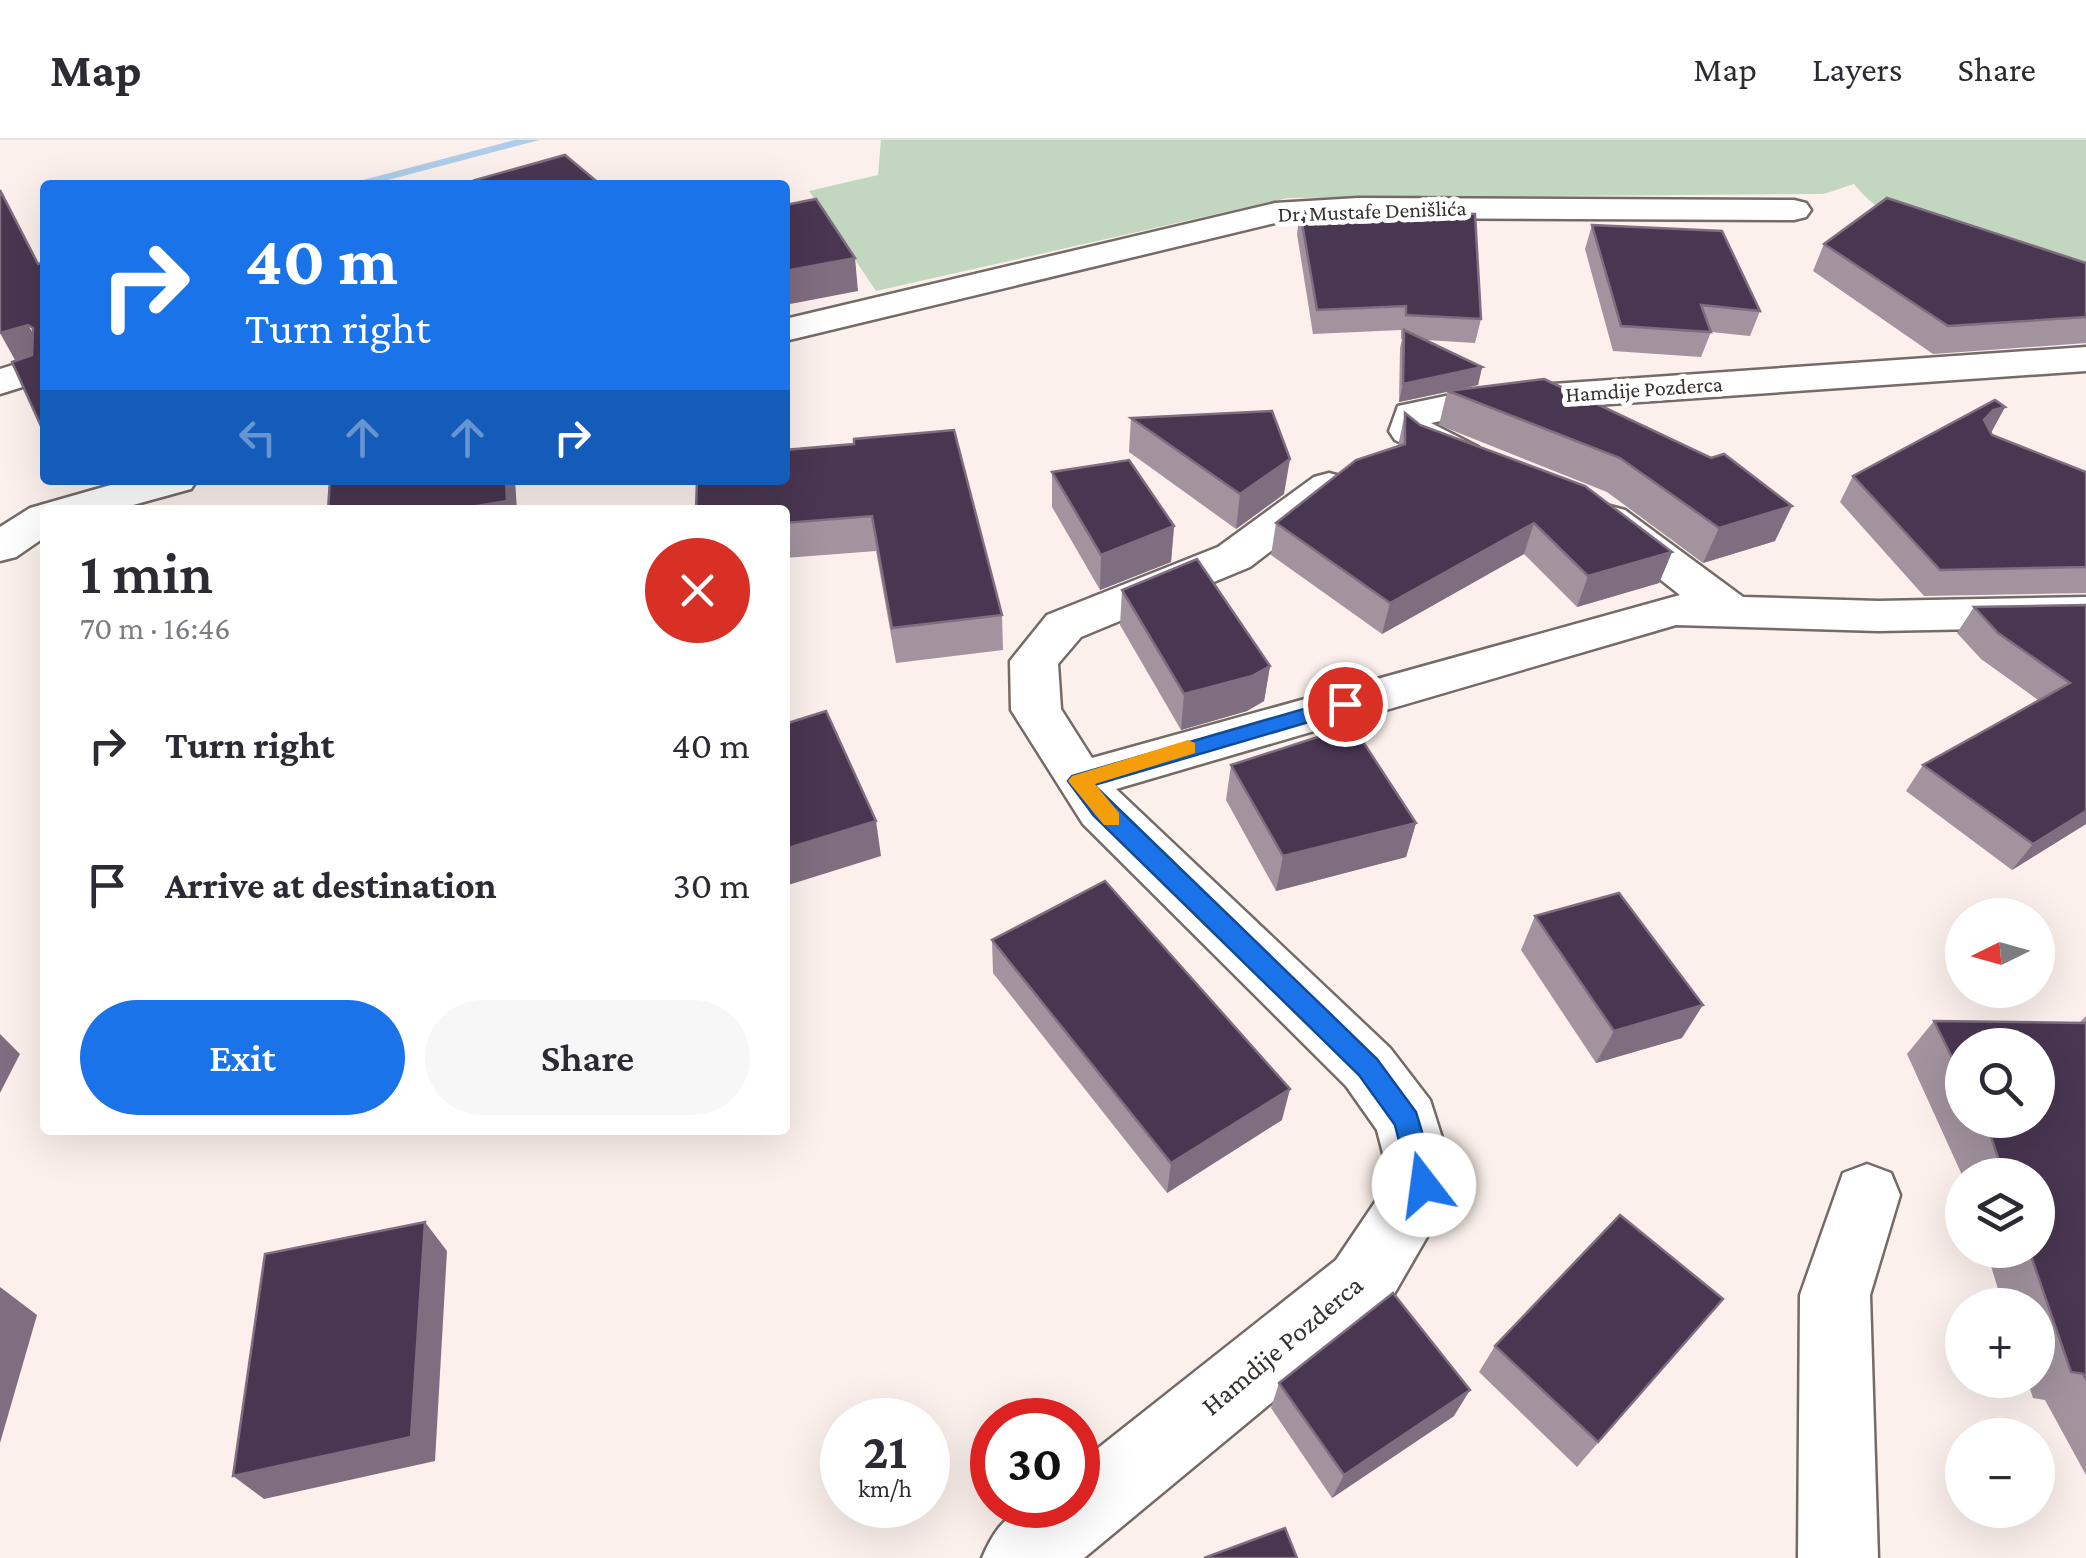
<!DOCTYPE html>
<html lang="en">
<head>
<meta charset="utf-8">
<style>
	:root { --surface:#fff; --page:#f7f7f7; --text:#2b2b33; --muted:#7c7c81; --line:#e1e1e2; --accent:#1a73e8 }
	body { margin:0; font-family:"Crimson Pro",serif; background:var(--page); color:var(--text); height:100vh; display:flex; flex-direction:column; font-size:38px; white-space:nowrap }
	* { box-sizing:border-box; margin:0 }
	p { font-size:32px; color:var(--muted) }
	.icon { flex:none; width:55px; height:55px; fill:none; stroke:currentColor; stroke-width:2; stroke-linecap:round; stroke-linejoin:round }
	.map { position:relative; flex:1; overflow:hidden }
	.side { position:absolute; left:40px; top:365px; width:750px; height:630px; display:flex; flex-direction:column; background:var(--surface); border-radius:10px; box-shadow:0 10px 40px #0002 }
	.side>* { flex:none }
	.guide { position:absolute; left:40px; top:40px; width:750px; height:305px; border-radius:10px; box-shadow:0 10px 40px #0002; background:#1a73e8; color:#fff; overflow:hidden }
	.needle { width:65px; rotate:265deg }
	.controls { position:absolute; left:1945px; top:758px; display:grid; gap:20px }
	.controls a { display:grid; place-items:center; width:110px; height:110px; border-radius:50%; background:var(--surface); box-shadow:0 10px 40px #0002; font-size:50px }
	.speed { position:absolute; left:820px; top:1258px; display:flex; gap:20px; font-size:50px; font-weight:700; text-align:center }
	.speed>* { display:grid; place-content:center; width:130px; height:130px; border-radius:50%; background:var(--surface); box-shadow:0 10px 40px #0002; line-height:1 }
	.speed small { font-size:25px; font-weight:400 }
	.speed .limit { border:15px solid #d22; background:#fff; color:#111 }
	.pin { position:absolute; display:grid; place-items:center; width:85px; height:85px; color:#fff; margin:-42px; border:5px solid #fff; border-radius:50%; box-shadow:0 2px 10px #0007 }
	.me { position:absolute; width:110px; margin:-55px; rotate:345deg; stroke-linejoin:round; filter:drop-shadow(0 0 8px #0008) }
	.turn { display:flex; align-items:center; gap:35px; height:210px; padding:0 40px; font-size:45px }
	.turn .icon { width:130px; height:130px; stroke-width:2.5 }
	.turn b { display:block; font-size:70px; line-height:85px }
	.lanes { display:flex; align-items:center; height:95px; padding:0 40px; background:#0003; justify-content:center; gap:50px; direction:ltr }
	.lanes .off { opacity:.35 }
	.round { display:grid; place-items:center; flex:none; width:105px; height:105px; border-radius:52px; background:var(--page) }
	.head { display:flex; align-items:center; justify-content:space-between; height:170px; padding:0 40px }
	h1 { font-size:60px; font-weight:600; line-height:75px }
	.button { display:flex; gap:20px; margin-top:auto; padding:20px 40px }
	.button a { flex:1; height:115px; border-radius:60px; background:var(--accent); color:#fff; font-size:40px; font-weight:600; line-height:115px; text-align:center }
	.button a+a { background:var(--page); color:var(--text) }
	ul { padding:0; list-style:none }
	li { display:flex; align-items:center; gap:30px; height:140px; padding:0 40px }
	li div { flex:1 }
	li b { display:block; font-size:38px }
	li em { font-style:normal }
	header { display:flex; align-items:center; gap:60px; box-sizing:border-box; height:140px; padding:0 50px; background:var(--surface); border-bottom:2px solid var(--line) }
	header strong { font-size:48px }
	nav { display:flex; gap:55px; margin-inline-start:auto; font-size:35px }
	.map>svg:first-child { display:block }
	.green { fill:#c3d7c0 }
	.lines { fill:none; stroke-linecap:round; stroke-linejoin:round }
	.stream { fill:#adcde8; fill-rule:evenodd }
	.minor-casing { stroke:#746b67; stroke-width:5 }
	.minor { fill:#fff; fill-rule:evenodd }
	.wall { fill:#a2939e; fill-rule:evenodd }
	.shaded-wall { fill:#7e6e7f }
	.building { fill:#493651; stroke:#7e6e7f; stroke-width:2.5 }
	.route { fill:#1a73e8; stroke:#114b97; stroke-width:2.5 }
	.slow { fill:#f59e0b }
	.labels { text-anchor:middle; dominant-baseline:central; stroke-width:10; stroke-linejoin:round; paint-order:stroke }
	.far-street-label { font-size:22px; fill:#33302e; stroke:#fff }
	.street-label { font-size:28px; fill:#33302e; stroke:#fff }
</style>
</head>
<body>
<header>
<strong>Map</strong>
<nav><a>Map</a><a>Layers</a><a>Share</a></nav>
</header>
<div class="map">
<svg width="2086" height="1418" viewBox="0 0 2086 1418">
	<rect width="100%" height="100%" fill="#fbf0eb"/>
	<path class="green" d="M881 0H2086V129C2011 112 1904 108 1854 44L1824 54 1288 58 876 151 809 51 878 35Z"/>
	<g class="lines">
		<polygon class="stream" points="515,0 539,0 369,45 344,45"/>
		<g class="minor-casing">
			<g id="minor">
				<polygon points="1358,58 1794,60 1806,63 1811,70 1806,77 1794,80 1358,78 1275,83 785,201 785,179 1275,63"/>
				<polygon points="2086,207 2086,231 1479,273 1431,283 1478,307 1484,316 1478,325 1463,329 1448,325 1395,300 1389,291 1398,266 1479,249"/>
				<polygon points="45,215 45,240 0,254 0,229"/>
				<path d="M1329 333 1344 337 1350 346 1344 355 1250 427 1081 497 1058 524 1061 569 1092 618 1680 455 1595 388 1588 379 1595 370 1610 366 1625 370 1743 457 1878 461 2086 457V487L1878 491 1676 485 1116 649 1390 908 1430 960 1457 1045 1386 1168 1084 1418H982C1004 1366 1025 1365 1078 1365V1324L1336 1120 1390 1040 1377 990 1346 946 1083 684 1011 570 1010 521 1047 475 1218 407 1314 337Z"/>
				<polygon points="128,340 197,340 191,349 115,370 45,370 45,397 16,417 0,421 0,387 30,368"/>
				<polygon points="1867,1024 1891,1033 1900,1055 1870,1155 1878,1418 1798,1418 1800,1155 1843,1033"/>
			</g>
		</g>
		<use href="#minor" class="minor"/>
	</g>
	<g class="wall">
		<polygon points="1300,71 1481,179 1475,203 1426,200 1482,227 1478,245 1458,250 1544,239 1775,401 1703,423 1607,352 1439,285 1447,252 1399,262 1400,208 1402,199 1401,199 1401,190 1313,194 1297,94"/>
		<polygon points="1592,85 1760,171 1750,196 1711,192 1701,217 1613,211 1585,109"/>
		<polygon points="1824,104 2086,123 2086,205 2086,203 1933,214 1813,131"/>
		<polygon points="2005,267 1991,292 1992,295 2086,332 2086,453 1924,456 1840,362 1853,336"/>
		<polygon points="1405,273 1420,285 1672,412 1659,443 1577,467 1524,414 1382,494 1271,415 1276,383 1398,306"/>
		<polygon points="1131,278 1284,354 1236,389 1129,312"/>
		<polygon points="785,310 1002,475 1003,510 896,523 876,411 785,418"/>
		<polygon points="1052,332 1174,386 1171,422 1100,450 1052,367"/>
		<polygon points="1122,450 1270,526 1264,561 1247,571 1181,590 1120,485"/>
		<polygon points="2086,465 2086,684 2012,730 1906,651 1923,625 2038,560 1981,519 1957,493 1974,467"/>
		<polygon points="1231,625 1416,683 1406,717 1276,751 1226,660"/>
		<polygon points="1535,776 1682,898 1596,923 1521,810"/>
		<polygon points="992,800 1282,980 1167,1053 993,833"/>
		<path d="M2086 876V1335L2045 1260 2033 1258 2027 1240H2038V1165H2003L1986 1110H2038V1035H1962L1907 914 1934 881 2079 883ZM1962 905 2038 980H1962Z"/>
		<polygon points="1723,1159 1577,1327 1479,1232 1495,1206"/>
		<polygon points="1279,1243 1454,1276 1332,1358 1271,1268"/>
	</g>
	<g class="shaded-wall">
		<polygon points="855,118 858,151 785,165 785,131"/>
		<polygon points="28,185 44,211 15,220 0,193"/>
		<polygon points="1482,227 1478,245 1399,262 1403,244"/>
		<polygon points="2005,267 1991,293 1984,280 1993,270"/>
		<polygon points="1290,319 1284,354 1236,389 1240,354"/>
		<polygon points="69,340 93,340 72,344"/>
		<polygon points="506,340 515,340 517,370 453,370"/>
		<polygon points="1792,366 1775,401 1703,423 1719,388"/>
		<polygon points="1534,383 1524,414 1382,494 1390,463"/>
		<polygon points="1174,386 1171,422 1100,450 1101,415"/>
		<polygon points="1672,412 1659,443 1577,467 1588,436"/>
		<polygon points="1270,526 1264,561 1247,571 1181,590 1184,554"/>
		<polygon points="2086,671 2086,684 2012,730 2033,704"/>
		<polygon points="876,681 881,716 785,746 785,709"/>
		<polygon points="1416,683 1406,717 1276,751 1283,716"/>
		<polygon points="1703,865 1682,898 1596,923 1614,891"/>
		<polygon points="0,894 20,914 0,953"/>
		<polygon points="1290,949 1282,980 1167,1053 1171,1023"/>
		<polygon points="425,1082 447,1111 435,1321 264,1359 233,1336"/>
		<polygon points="0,1147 37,1175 0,1303"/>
		<polygon points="1470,1250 1454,1276 1332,1358 1344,1335"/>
	</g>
	<g class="building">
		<polygon points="565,15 601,45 481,45 475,40"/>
		<polygon points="0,50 38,124 45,122 45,295 12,222 32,215 33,188 28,185 0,193"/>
		<polygon points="1887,58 2086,123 2086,177 1948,186 1824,104"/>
		<polygon points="816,59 855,118 785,131 785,65"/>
		<polygon points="1300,71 1475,74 1481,179 1406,175 1406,166 1317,170"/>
		<polygon points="1592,85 1722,91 1760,171 1701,165 1711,192 1621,186"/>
		<polygon points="1404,190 1482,227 1403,244"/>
		<polygon points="1544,239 1711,318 1724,314 1792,366 1719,388 1620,318 1448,251"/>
		<polygon points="1995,260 2005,267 1993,270 1984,280 1992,295 2086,332 2086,427 1940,430 1853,336"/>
		<polygon points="1272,271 1290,319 1240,354 1131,278"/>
		<polygon points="1405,273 1420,285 1585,346 1672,412 1588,436 1534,383 1390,463 1276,383 1356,320 1405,304"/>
		<polygon points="954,290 1002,475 892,488 872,376 785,383 785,370 696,370 697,340 785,340 785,310 854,304 854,299"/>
		<polygon points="1129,320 1174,386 1101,415 1052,332"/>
		<polygon points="330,340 506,340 507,361 453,370 328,370"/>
		<polygon points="1197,419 1270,526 1252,536 1184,554 1122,450"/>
		<polygon points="2086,465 2086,671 2033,704 1923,625 2070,543 1998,493 1974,467"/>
		<polygon points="826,571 876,681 785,709 785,584"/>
		<polygon points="1356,591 1416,683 1283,716 1231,625 1318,597"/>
		<polygon points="1105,741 1290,949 1171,1023 992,800"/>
		<polygon points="1619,753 1703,865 1614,891 1535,776"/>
		<polygon points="1934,881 2086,883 2086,1239 2083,1234 2071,1232 2029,1110 2038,1110 2038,1035 2004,1035 1991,997 1983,980 2038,980 2038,905 1962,905 1962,938"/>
		<polygon points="1620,1075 1723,1159 1598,1302 1495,1206"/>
		<polygon points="425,1082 411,1297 233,1336 265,1114"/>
		<polygon points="1393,1153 1470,1250 1344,1335 1279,1243"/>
		<polygon points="1285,1388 1297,1418 1204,1418"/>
	</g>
	<polygon class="route" points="1345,557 1356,564 1353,569 1094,645 1377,919 1416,972 1438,1045 1434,1054 1424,1057 1414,1054 1410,1045 1395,985 1359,935 1094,676 1068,641 1072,636"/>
	<polygon class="slow" points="1188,600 1195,603 1195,613 1095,644 1119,673 1119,685 1104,685 1068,641 1072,636"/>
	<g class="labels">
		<g class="far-street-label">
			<text transform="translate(1372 71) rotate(-2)">Dr. Mustafe Denišlića</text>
			<text transform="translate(1644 249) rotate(-4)">Hamdije Pozderca</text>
		</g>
		<g class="street-label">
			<text transform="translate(1282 1205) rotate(-40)">Hamdije Pozderca</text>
		</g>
	</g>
</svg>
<div class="controls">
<a><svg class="needle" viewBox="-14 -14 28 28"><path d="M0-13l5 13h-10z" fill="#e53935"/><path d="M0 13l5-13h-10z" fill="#7c7c81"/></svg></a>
<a><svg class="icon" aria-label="search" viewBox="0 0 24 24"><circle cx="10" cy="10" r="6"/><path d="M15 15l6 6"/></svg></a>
<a><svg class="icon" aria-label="layers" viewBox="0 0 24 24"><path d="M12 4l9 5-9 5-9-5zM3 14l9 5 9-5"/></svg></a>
<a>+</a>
<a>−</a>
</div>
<div class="speed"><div>21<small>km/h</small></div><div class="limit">30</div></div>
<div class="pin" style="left:1345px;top:564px;background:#d93025"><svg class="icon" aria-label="arrive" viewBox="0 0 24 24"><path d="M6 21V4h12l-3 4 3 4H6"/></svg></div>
<svg class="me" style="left:1424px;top:1045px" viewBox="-20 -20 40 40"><circle r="19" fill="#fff"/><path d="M0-13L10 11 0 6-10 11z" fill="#1a73e8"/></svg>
<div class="guide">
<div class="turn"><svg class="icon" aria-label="right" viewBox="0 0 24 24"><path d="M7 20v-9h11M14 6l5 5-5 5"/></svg><div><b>40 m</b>Turn right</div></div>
<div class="lanes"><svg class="icon off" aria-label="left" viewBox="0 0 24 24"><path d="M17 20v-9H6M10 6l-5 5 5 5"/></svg><svg class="icon off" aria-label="ahead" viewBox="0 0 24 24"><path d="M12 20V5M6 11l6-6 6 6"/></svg><svg class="icon off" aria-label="ahead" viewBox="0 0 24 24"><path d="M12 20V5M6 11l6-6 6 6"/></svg><svg class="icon" aria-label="right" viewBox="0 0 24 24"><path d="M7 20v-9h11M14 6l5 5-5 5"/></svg></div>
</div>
<section class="side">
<div class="head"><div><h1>1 min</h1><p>70 m · 16:46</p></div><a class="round" style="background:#d93025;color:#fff"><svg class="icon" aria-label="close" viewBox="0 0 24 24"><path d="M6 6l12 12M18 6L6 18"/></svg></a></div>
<ul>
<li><svg class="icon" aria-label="right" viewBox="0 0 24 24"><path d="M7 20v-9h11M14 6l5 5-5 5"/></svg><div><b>Turn right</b></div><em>40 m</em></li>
<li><svg class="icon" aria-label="arrive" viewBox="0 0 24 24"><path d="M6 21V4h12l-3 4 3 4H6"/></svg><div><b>Arrive at destination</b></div><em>30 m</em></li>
</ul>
<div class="button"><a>Exit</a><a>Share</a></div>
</section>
</div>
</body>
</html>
